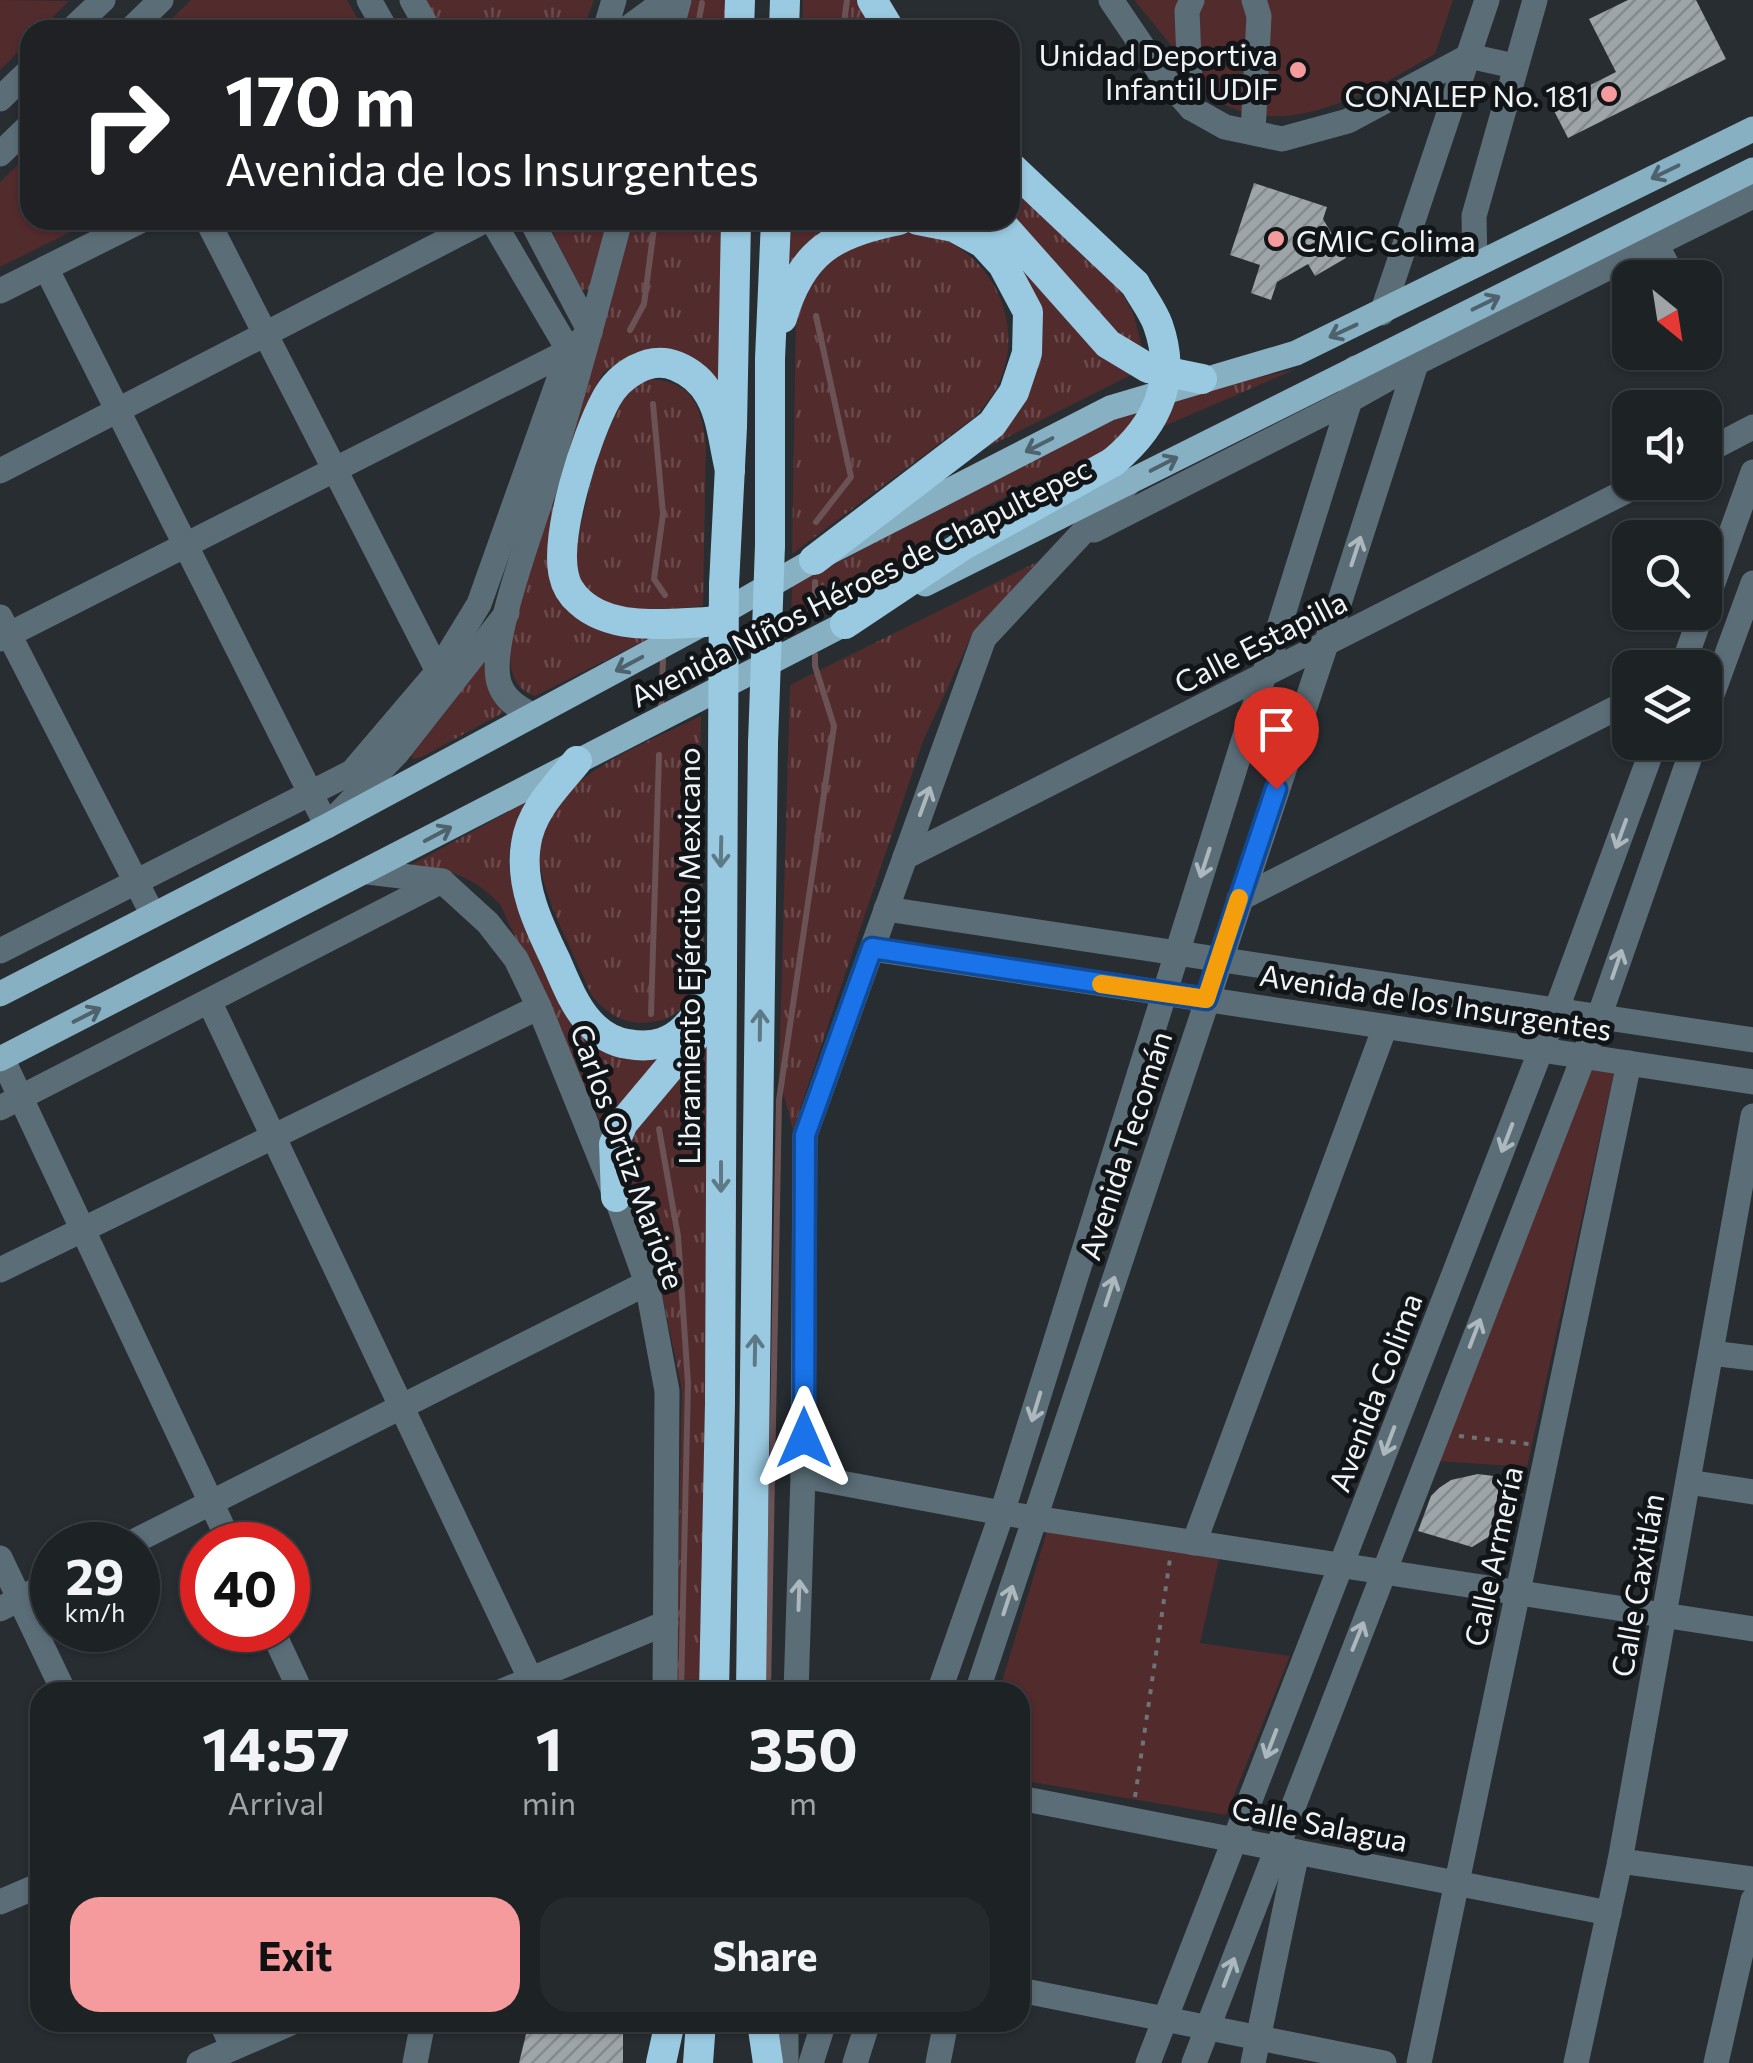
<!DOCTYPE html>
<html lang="en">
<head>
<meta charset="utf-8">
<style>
	:root { --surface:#1d2225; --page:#252a2d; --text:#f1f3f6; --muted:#a0a4a7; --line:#3b3f42; --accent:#f59b9e }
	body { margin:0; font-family:Commissioner,sans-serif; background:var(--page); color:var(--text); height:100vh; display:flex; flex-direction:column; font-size:38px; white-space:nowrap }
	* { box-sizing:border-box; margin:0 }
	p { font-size:32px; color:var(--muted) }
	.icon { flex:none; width:55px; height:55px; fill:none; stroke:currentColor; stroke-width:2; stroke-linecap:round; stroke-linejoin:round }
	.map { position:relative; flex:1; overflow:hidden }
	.drawer { position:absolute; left:30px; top:1682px; width:1000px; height:350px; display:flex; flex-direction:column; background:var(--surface); border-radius:30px; box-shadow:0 2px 8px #0004,0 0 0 2px var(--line) }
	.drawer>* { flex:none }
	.banner { position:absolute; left:20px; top:20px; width:1000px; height:210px; border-radius:30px; box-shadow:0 2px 8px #0004,0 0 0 2px var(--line); background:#202124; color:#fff; overflow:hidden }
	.needle { width:65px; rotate:150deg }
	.tools { position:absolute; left:1612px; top:260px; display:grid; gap:20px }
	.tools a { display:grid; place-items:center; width:110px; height:110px; border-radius:20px; background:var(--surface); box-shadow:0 2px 8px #0004,0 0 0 2px var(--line); font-size:50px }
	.speed { position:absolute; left:30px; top:1522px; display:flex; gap:20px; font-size:50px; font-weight:700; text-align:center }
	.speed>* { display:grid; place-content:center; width:130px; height:130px; border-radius:50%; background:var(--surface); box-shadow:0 2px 8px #0004,0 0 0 2px var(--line); line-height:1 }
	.speed small { font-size:25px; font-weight:400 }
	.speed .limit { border:15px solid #d22; background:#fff; color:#111 }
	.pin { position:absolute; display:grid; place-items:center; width:85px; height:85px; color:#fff; margin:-102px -42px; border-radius:50% 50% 50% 0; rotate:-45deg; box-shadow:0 0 10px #0007 }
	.pin .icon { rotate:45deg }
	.me { position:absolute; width:110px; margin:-55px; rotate:0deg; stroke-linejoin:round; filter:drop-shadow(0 0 8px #0008) }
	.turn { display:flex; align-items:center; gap:35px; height:210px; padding:0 40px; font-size:45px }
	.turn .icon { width:130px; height:130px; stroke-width:2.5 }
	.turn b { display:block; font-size:70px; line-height:85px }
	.eta { display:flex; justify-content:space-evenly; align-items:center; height:170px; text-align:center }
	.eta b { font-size:60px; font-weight:700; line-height:70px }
	.cta { display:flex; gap:20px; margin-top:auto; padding:20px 40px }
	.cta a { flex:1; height:115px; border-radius:30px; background:var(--accent); color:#111; font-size:40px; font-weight:700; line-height:115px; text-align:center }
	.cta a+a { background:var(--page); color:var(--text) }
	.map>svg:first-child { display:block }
	.grass { fill:url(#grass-tufts) }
	.park { fill:#522b2d }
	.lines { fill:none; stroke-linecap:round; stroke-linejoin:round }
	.stream { stroke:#6a5255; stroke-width:6 }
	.building { fill:url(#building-hatch) }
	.path { stroke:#6d7376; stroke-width:4; stroke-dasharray:5 8; stroke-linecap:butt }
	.minor { stroke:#5b6e78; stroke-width:25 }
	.major { stroke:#88b0c3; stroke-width:25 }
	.highway { stroke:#9acae1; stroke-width:30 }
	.highway-bridge { stroke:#9acae1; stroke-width:30 }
	.oneway { stroke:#4d626d }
	.oneway2 { stroke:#adb8be }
	.oneway3 { stroke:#5d7986 }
	.route-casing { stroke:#114b97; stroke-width:25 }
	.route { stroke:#1a73e8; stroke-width:18 }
	.slow { stroke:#f59e0b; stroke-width:18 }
	.poi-dot { fill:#f59b9e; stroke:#121517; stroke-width:4 }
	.labels { text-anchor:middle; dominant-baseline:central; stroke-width:10; stroke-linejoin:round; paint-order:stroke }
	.poi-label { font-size:30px; fill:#f0f4f7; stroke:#121517; text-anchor:end }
	.street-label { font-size:30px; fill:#f0f4f7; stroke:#121517 }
</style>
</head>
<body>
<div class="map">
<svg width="1753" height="2063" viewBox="0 0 1753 2063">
	<defs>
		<pattern id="grass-tufts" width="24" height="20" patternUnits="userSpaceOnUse" patternTransform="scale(2.5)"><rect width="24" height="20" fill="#522b2d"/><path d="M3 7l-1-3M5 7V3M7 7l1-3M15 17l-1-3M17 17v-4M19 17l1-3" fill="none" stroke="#6b4a4c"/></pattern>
		<pattern id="building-hatch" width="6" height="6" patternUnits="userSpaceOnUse" patternTransform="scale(2.5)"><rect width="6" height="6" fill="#9da5a9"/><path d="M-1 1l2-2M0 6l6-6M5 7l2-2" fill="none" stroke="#84898c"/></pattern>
	</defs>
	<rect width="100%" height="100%" fill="#272d31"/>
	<g class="grass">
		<polygon points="424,0 594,0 583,30 441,30"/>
		<polygon points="689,0 730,0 729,30 680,30"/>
		<polygon points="803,0 860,0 879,30 802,30"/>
		<polygon points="1010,177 1116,282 1133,313 1143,351 1129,346 1010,211"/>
		<polygon points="546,220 611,220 593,289 582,290"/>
		<path d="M627 220H723L718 391 621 361 604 372 589 398 548 545 549 572 662 632 535 696C510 687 510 667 510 643Z"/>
		<polygon points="786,220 841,220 806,243 784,274"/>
		<polygon points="963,220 984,220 1139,371 958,462 1036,349"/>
		<path d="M900 230C912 232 927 232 938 237 997 260 1025 328 998 385 993 397 983 407 975 417L792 554 796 314C822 250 839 253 900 230Z"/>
		<polygon points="1296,369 1030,484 945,528 791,636 792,586 1108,422 1188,394"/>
		<path d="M647 379C692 380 700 404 706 444L703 606 651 611 602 603 579 581 575 550 605 422 619 394Z"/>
		<polygon points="1037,562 971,637 923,741 793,1130 779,1076 790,685"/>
		<path d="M485 656C483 680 492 692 506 711L422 757 413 759 410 754 448 709Z"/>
		<path d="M701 716C700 776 701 835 702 894 702 922 708 959 698 986 690 1005 672 1020 652 1022 626 1026 609 1015 592 996 576 958 544 899 539 860 528 784 648 743 701 716Z"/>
		<path d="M530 800C518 821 507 842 509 867 512 903 554 983 570 1020L680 1040 615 1120 603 1127 500 904C470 874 450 870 409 866Z"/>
		<polygon points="711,1032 703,1692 676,1692 682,1389 657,1271 626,1185 627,1140"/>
	</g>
	<g class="park">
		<polygon points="0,0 69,1 40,30 30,30 30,40 0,70"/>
		<polygon points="191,0 347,0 364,30 160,30"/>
		<path d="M1134 0H1453L1435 54C1371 91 1276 150 1206 92 1195 83 1187 66 1178 55 1164 36 1149 18 1134 0Z"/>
		<polygon points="30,153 30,220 95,220 0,267 0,182"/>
		<polygon points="1587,1063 1615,1068 1527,1467 1436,1461"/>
		<polygon points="1047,1531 1219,1559 1200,1643 1290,1656 1226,1815 1020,1780 1020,1692 999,1692"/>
	</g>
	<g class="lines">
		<g class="stream">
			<polyline points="697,30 702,3"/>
			<polyline points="843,30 847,0"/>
			<polyline points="816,316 851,477 816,522"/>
			<polyline points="630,330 644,304 655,220"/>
			<polyline points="653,404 663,514 654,579 665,595"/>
			<polyline points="815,615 815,582"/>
			<polyline points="661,709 663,659"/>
			<polyline points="651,1014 659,755"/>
			<polyline points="659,1129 678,1236 688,1383 681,1692"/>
			<polyline points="768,1692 779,1100 834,726 815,666 815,655"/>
		</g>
	</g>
	<g class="building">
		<polygon points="1628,0 1696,0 1726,59 1568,138 1551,105 1616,72 1589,19"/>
		<polygon points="1254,183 1327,207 1323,219 1346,258 1315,276 1308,264 1277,282 1271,300 1251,293 1260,265 1230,255"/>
		<polygon points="1478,1474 1501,1477 1490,1536 1472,1547 1418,1531 1431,1496 1439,1488 1451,1480"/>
		<polygon points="529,2022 623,2022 623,2063 519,2063"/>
	</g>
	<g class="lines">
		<g class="path">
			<polyline points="1459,1436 1529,1444"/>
			<polyline points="1135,1797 1170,1559"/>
		</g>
		<g class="minor">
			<polyline points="369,0 386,30"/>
			<polyline points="412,0 429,30"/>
			<polyline points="1111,0 1161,74 1191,108 1225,127 1282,139 1348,121 1469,56 1514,66"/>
			<polyline points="71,30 103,0"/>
			<polyline points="130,30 161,0"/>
			<polyline points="605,30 614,0"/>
			<polyline points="625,30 666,0"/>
			<polyline points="671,30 679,0"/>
			<polyline points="0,99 30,70"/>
			<polyline points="1191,108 1187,11 1192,0"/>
			<polyline points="1253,132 1259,16 1254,0"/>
			<polyline points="0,154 30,125"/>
			<polyline points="207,220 444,683"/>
			<polyline points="531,220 590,332"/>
			<polyline points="1650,233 1674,278"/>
			<polyline points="1475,265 1474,216 1535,0"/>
			<polyline points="46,268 327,826 397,753 507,613"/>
			<polyline points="0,291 142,220"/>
			<polyline points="1382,313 1487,0"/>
			<polyline points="1705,333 1709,340"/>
			<polyline points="1705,452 1753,427"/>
			<polyline points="0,471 486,220"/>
			<polyline points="1094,530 1350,400 1416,363 1753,196"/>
			<polyline points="1705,605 1753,472"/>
			<polyline points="0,617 153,915"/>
			<polyline points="0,639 569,351 590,332"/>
			<polyline points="1682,668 1702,612"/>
			<polyline points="1705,714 1753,583"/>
			<path d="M533 715C517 708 501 697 498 678 491 638 530 535 543 493 571 402 596 311 620 220"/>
			<polyline points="905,857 1644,482"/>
			<polyline points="368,872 442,881 488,923 516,959 539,1007 616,1197 647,1283 667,1391 665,1692"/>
			<polyline points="1239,899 1630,701"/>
			<polyline points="886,909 1753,1040"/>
			<polyline points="872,949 1753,1082"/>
			<polyline points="0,951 352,772 438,671 479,604 569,351 492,220"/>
			<polyline points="209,1001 531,1680"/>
			<polyline points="2,1058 231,1545"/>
			<polyline points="0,1108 442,881"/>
			<polyline points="0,1270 539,1007"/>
			<polyline points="1711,1353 1753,1358"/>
			<polyline points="803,1476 1002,1513 1753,1629"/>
			<polyline points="1688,1482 1753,1492"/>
			<polyline points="1194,1543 1385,1027"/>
			<polyline points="127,1545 647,1283"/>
			<polyline points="0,1558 64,1692"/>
			<polyline points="0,1609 52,1582"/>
			<polyline points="272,1630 301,1692"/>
			<polyline points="500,1692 666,1623"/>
			<polyline points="796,1692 803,1476 805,1135 984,638 1127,485"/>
			<polyline points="939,1692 1002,1513 1350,400 1355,368"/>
			<polyline points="977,1692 1326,644 1426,333"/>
			<polyline points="1020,1798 1609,1913"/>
			<polyline points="1620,1861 1753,1879"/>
			<polyline points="0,1902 40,1885"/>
			<polyline points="1020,1990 1384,2063"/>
			<polyline points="221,2022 233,2048"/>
			<polyline points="786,2022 786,2063"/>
			<polyline points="199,2063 293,2022"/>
			<polyline points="415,2063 423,2022"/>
			<polyline points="811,2063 824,2022"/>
			<polyline points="855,2063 868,2022"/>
			<polyline points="938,2063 946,2022"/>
			<polyline points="1148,2063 1556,1011 1655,742"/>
			<polyline points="1194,2063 1599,1017 1695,742"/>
			<polyline points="1253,2063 1297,1852"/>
			<polyline points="1419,2063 1629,1063"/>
			<polyline points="1576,2063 1620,1861 1753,1116"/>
			<polyline points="1716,2063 1753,1900"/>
		</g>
		<g class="major">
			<polyline points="925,584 1753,170"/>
			<polyline points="0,994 327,826 706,622 814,560 1110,408 1296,353 1753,129"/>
			<polyline points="0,1059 862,615"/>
		</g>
		<g class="highway">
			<polyline points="872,0 890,30"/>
			<polyline points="739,30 740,0"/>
			<polyline points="784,30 785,0"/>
			<polyline points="1010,166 1135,284"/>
			<polyline points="998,220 1108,344 1148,368 1202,379"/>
			<path d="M782 318C801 252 833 233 899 220"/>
			<polyline points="770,545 770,359 776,220"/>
			<polyline points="814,560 992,424 1014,392 1027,353 1028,312 1003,265 983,243 954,227 918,220"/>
			<polyline points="724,585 732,427 736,220"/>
			<path d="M706 622C666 624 612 631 580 602 572 595 566 586 564 576 554 535 586 436 606 399 619 375 649 355 676 366 691 372 702 381 710 396 722 417 724 446 730 470"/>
			<polyline points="845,624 962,546 1113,462"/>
			<path d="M577 761C556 787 531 810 526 844 519 885 539 926 556 961 565 982 574 1005 589 1022 599 1033 613 1042 628 1044 682 1054 700 1012 719 970"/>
			<polyline points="616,1197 614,1144 623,1123 701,1030"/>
			<polyline points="714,1692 720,1403 723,755"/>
			<polyline points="751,1692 763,743"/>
			<polyline points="762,2022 768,2063"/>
			<polyline points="661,2063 670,2022"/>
			<polyline points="698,2063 701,2022"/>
		</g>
		<g class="highway-bridge">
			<path d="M1113 462C1156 426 1178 382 1158 325 1153 311 1142 297 1135 284"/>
			<polyline points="763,743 770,545"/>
			<polyline points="723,755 724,585"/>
		</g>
	</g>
	<defs><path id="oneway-shaft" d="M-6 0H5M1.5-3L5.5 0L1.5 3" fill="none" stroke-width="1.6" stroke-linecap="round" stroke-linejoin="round" transform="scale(2.5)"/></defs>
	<g class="oneway">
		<use href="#oneway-shaft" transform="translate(1665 172) rotate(154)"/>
		<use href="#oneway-shaft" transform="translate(1486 303) rotate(-26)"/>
		<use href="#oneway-shaft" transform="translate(1343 331) rotate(155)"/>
		<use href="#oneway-shaft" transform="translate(1039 445) rotate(153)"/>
		<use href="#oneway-shaft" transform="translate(1164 464) rotate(-27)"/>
		<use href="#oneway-shaft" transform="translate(629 664) rotate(152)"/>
		<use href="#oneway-shaft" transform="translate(438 834) rotate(-28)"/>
		<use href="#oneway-shaft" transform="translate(87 1015) rotate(-27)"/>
	</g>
	<g class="oneway2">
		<use href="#oneway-shaft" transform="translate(1356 551) rotate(-72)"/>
		<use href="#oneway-shaft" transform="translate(925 801) rotate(-70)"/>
		<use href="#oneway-shaft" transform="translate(1621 834) rotate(110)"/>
		<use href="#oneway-shaft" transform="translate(1205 863) rotate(108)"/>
		<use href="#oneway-shaft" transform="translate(1617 964) rotate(-71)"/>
		<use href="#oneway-shaft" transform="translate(1507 1138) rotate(111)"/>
		<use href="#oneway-shaft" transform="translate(1110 1291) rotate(-72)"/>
		<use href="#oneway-shaft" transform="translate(1475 1333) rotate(-69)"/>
		<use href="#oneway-shaft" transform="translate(1036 1407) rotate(107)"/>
		<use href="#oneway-shaft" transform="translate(1389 1441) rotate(111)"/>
		<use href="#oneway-shaft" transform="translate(799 1595) rotate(-88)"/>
		<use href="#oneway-shaft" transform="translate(1008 1600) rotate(-72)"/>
		<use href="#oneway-shaft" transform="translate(1358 1636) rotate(-68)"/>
		<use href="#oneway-shaft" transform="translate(1271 1744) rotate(111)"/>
		<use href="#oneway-shaft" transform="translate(1229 1972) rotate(-69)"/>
	</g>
	<g class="oneway3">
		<use href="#oneway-shaft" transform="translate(721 852) rotate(91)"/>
		<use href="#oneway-shaft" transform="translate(760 1025) rotate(-89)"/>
		<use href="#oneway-shaft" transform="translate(721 1177) rotate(90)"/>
		<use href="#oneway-shaft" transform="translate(755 1350) rotate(-89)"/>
	</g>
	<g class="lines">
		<g class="route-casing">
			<polyline id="route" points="804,1438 805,1135 872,948 1206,999 1276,789"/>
		</g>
		<use href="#route" class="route"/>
		<polyline class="slow" points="1101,984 1206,999 1239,898"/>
	</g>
	<g class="poi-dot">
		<circle cx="1298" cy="70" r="10"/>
		<circle cx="1609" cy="94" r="10"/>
		<circle cx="1276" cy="239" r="10"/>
	</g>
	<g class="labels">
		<g class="poi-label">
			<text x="1278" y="53">Unidad Deportiva<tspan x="1278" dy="34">Infantil UDIF</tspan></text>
			<text x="1589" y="94">CONALEP No. 181</text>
			<text x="1296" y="239" text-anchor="start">CMIC Colima</text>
		</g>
		<g class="street-label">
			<text transform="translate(860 581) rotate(-27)">Avenida Niños Héroes de Chapultepec</text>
			<text transform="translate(1260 641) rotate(-27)">Calle Estapilla</text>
			<text transform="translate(687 956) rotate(-90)">Libramiento Ejército Mexicano</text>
			<text transform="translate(1436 1001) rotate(9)">Avenida de los Insurgentes</text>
			<text transform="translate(1124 1145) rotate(-72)">Avenida Tecomán</text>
			<text transform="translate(629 1156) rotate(70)">Carlos Ortiz Mariote</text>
			<text transform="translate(1374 1392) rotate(-69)">Avenida Colima</text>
			<text transform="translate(1492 1556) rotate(-78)">Calle Armería</text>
			<text transform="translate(1636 1585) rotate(-80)">Calle Caxitlán</text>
			<text transform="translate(1320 1823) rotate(11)">Calle Salagua</text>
		</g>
	</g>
</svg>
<div class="tools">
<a><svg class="needle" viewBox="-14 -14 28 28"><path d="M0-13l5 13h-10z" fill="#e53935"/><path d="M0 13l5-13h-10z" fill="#a0a4a7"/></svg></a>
<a><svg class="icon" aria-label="sound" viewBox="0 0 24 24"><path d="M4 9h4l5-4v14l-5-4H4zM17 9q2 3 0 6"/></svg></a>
<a><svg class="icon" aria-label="search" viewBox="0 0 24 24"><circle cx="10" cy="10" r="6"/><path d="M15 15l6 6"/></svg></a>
<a><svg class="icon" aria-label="layers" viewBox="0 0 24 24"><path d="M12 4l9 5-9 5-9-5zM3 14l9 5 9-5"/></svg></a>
</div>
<div class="speed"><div>29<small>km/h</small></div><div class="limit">40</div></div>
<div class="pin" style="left:1276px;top:789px;background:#d93025"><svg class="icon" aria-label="arrive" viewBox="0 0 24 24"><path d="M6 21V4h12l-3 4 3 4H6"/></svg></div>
<svg class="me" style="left:804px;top:1438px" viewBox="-20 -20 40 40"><path d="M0-17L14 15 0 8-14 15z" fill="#1a73e8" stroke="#fff" stroke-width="4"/></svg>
<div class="banner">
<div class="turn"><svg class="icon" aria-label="right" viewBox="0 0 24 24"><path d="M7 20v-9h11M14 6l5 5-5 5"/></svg><div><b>170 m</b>Avenida de los Insurgentes</div></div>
</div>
<section class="drawer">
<div class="eta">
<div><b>14:57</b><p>Arrival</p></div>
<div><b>1</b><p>min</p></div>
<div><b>350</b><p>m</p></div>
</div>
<div class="cta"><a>Exit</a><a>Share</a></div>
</section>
</div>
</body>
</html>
